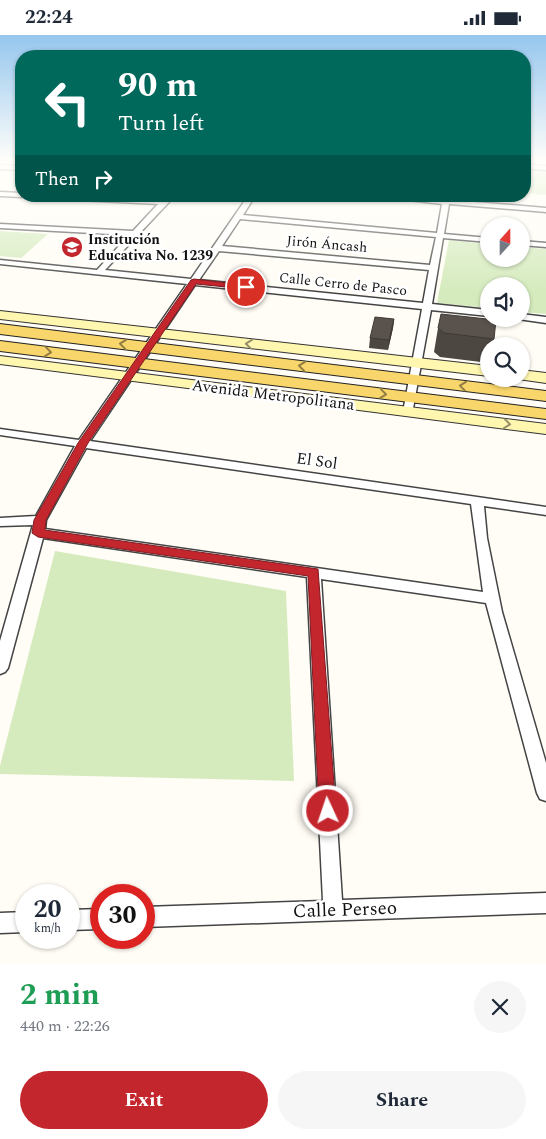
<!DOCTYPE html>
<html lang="en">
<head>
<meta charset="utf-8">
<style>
	:root { --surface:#fff; --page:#f6f6f7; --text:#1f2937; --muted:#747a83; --accent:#c4262e }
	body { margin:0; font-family:Spectral,serif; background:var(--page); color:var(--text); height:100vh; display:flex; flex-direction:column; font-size:19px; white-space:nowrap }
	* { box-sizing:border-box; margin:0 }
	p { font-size:16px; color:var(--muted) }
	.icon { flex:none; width:28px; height:28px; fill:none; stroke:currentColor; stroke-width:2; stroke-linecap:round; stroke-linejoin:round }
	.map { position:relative; height:929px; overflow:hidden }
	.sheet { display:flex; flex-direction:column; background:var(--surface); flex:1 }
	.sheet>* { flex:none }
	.top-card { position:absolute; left:15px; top:15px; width:516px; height:152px; border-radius:20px; box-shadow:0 1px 4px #0004; background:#00695c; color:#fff; overflow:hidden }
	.needle { width:32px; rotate:21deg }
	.buttons { position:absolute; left:480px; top:182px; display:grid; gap:10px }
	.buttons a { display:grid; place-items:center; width:50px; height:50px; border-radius:50%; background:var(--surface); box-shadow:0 1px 4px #0004; font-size:25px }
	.speed { position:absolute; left:15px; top:849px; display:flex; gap:10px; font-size:25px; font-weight:700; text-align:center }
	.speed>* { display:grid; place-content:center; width:65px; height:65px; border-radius:50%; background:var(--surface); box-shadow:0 1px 4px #0004; line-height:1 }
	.speed small { font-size:12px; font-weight:400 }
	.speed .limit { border:8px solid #d22; background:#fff; color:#111 }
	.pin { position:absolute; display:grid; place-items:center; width:42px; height:42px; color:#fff; margin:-21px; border:2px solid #fff; border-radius:50%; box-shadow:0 1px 5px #0007 }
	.me { position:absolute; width:55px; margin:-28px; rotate:357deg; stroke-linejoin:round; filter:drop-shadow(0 0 4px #0008) }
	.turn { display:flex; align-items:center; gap:18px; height:105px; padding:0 20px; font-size:22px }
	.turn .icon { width:65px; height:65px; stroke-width:2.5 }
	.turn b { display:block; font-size:35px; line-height:42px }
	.then { display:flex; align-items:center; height:48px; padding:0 20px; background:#0003; gap:10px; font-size:19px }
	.round { display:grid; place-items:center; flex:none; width:52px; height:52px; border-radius:26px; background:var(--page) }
	.summary { display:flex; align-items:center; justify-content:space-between; height:85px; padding:0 20px }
	h1 { font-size:30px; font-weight:700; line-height:38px; color:#1e9e55 }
	.primary-button { display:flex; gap:10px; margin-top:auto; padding:10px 20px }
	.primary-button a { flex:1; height:58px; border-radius:30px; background:var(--accent); color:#fff; font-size:20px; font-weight:700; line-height:58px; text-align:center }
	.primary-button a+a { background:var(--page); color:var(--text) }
	.status { display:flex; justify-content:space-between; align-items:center; height:35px; padding:0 25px; background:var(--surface); direction:ltr }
	.status svg { height:14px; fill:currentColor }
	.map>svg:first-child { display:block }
	.green { fill:#d5ebbd }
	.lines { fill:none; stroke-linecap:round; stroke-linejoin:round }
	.street-casing { stroke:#444; stroke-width:3 }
	.secondary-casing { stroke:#333; stroke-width:2 }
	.primary-casing { stroke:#222; stroke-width:2 }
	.street { fill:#fff; fill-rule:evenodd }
	.secondary { fill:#fff6b0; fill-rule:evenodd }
	.primary { fill:#f9d66b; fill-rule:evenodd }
	.wall { fill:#4d4742 }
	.shaded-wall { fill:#3f3936 }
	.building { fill:#5a524d; stroke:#3f3936 }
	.oneway { stroke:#917d42 }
	.oneway2 { stroke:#948f68 }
	.route { fill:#c4262e; stroke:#7f191e }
	.labels { text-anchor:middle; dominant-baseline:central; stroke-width:5; stroke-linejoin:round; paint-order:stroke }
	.far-poi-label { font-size:14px; font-weight:bold; fill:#111; stroke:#fff; text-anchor:start }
	.far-street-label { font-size:14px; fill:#111; stroke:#fff }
	.street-label { font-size:16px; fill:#111; stroke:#fff }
	.near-street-label { font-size:19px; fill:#111; stroke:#fff }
</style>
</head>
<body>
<div class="status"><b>22:24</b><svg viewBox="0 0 49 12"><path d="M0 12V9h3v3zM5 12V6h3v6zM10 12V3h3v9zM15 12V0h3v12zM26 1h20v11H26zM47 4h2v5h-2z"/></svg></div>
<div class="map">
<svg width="546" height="929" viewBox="0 0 546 929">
	<rect width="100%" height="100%" fill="#fffdf5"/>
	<g class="green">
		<polygon points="525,134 546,135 546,160 525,158"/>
		<polygon points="0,196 48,199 21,223 0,221"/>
		<polygon points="449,205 489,209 489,224 521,224 521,212 546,214 546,279 521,277 521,251 489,251 489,273 437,268"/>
		<polygon points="55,516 286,556 294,746 0,739 0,731"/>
	</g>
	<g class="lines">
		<g class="street-casing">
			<g id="street">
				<polygon points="525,129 546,131 546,135 525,133"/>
				<polygon points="0,130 21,131 21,135 0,134"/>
				<polygon points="0,157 21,158 21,161 24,161 21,162 0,161"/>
				<path d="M36 161 162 165 170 162V166L105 235 191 244 248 161H255L243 180 437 198 442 169 373 161 443 164V161H450V165L546 173V177L449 169 444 199 489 203V207L443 203 432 269 489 275V281L431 275 412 379H404L403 377 422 274 195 250 90 406 546 472V480L484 471 487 503 502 577 546 728V766L540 764 537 758 486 568 321 544 342 865 546 858V878L144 892V872L323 866 307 542 43 503 8 633 5 637 0 639V606L33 490 0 491V483L36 481 75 411 0 400V394L79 405 187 249 0 229V225L97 235 129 200 0 193V189L133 196 158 169 39 163ZM240 184 436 202 430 230 222 211ZM219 216 429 235 423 268 199 245ZM86 413 471 469 483 557 45 494 46 485Z"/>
				<polygon points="521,206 546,208 546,212 521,210"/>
				<polygon points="521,279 546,282 546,288 518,284 521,284"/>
				<polygon points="101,874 101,894 69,895 69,875"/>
				<polygon points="26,877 26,897 0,898 0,878"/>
			</g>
		</g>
		<g class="secondary-casing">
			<g id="secondary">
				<polygon points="0,276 489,331 489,341 0,284"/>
				<polygon points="0,321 546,389 546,399 0,329"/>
				<polygon points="521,335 546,338 546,348 518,344 521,344"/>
			</g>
		</g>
		<g class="primary-casing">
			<g id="primary">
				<polygon points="0,289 546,356 546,366 0,299"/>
				<polygon points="0,306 546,374 546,384 0,316"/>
			</g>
		</g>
		<use href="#street" class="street"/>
		<use href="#secondary" class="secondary"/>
		<use href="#primary" class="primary"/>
	</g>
	<g class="wall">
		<polygon points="394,284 393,293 388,315 369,313 370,303"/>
		<polygon points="438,293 494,304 492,311 489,311 489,328 440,322 434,317"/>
	</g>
	<polygon class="shaded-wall" points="394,284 393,293 388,315 389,305"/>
	<g class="building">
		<polygon points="441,279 496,285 494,304 444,298 438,293"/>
		<polygon points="375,282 394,284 389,305 370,303"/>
	</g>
	<defs><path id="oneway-chevron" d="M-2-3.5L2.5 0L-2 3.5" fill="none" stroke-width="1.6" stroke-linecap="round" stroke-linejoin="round" transform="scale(1.25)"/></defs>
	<g class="oneway">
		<use href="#oneway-chevron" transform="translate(123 309) rotate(-173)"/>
		<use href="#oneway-chevron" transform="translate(48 317) rotate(7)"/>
		<use href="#oneway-chevron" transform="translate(302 331) rotate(-173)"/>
		<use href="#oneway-chevron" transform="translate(463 351) rotate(-173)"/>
		<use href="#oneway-chevron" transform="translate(383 359) rotate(7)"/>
	</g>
	<g class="oneway2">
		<use href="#oneway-chevron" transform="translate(249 309) rotate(-174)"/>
		<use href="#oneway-chevron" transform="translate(507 389) rotate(7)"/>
	</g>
	<linearGradient id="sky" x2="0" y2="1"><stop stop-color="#95c6ee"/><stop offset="0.49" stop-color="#fffefa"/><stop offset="1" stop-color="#fffefa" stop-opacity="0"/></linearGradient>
	<rect width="546" height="257" fill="url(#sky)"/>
	<polygon class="route" points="194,244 246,250 250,252 246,254 196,249 88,408 46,485 45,495 318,534 336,776 333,782 328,784 322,782 319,776 308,541 38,502 32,498 34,485 78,408 191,245"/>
	<defs>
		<g id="school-disc" transform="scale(1.125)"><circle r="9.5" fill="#c4262e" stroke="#fff"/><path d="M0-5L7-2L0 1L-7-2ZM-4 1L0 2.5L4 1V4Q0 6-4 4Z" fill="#fff"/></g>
	</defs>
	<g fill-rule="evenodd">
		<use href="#school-disc" x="72" y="212"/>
	</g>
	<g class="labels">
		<g class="far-poi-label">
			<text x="88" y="204">Institución<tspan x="88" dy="16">Educativa No. 1239</tspan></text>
		</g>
		<g class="far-street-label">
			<text transform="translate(327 209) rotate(5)">Jirón Áncash</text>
			<text transform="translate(343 249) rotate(6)">Calle Cerro de Pasco</text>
		</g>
		<g class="street-label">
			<text transform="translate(273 360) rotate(7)">Avenida Metropolitana</text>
			<text transform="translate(317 426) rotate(8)">El Sol</text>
		</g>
		<g class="near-street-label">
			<text transform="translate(345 875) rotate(-2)">Calle Perseo</text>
		</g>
	</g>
</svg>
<div class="buttons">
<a><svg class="needle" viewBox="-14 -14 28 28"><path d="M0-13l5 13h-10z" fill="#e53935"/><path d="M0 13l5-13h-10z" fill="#747a83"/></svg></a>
<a><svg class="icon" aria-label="sound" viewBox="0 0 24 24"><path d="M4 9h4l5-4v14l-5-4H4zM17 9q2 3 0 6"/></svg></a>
<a><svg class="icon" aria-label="search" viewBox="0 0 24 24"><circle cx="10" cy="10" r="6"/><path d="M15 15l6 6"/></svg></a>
</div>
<div class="speed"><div>20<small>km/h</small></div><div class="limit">30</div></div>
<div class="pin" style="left:246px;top:252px;background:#d93025"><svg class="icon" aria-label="arrive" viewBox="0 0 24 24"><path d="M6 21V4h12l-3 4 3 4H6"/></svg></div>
<svg class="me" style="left:328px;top:776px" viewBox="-20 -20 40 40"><circle r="17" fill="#c4262e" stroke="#fff" stroke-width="3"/><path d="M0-11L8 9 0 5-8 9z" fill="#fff"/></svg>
<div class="top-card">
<div class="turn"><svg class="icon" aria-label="left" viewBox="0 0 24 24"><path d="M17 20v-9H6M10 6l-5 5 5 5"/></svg><div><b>90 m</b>Turn left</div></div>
<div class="then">Then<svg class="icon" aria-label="right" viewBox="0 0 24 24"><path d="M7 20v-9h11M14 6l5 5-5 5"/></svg></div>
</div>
</div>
<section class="sheet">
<div class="summary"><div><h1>2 min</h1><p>440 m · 22:26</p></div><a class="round"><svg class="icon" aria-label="close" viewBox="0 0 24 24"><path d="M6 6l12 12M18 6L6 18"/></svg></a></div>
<div class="primary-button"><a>Exit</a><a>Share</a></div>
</section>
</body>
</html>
